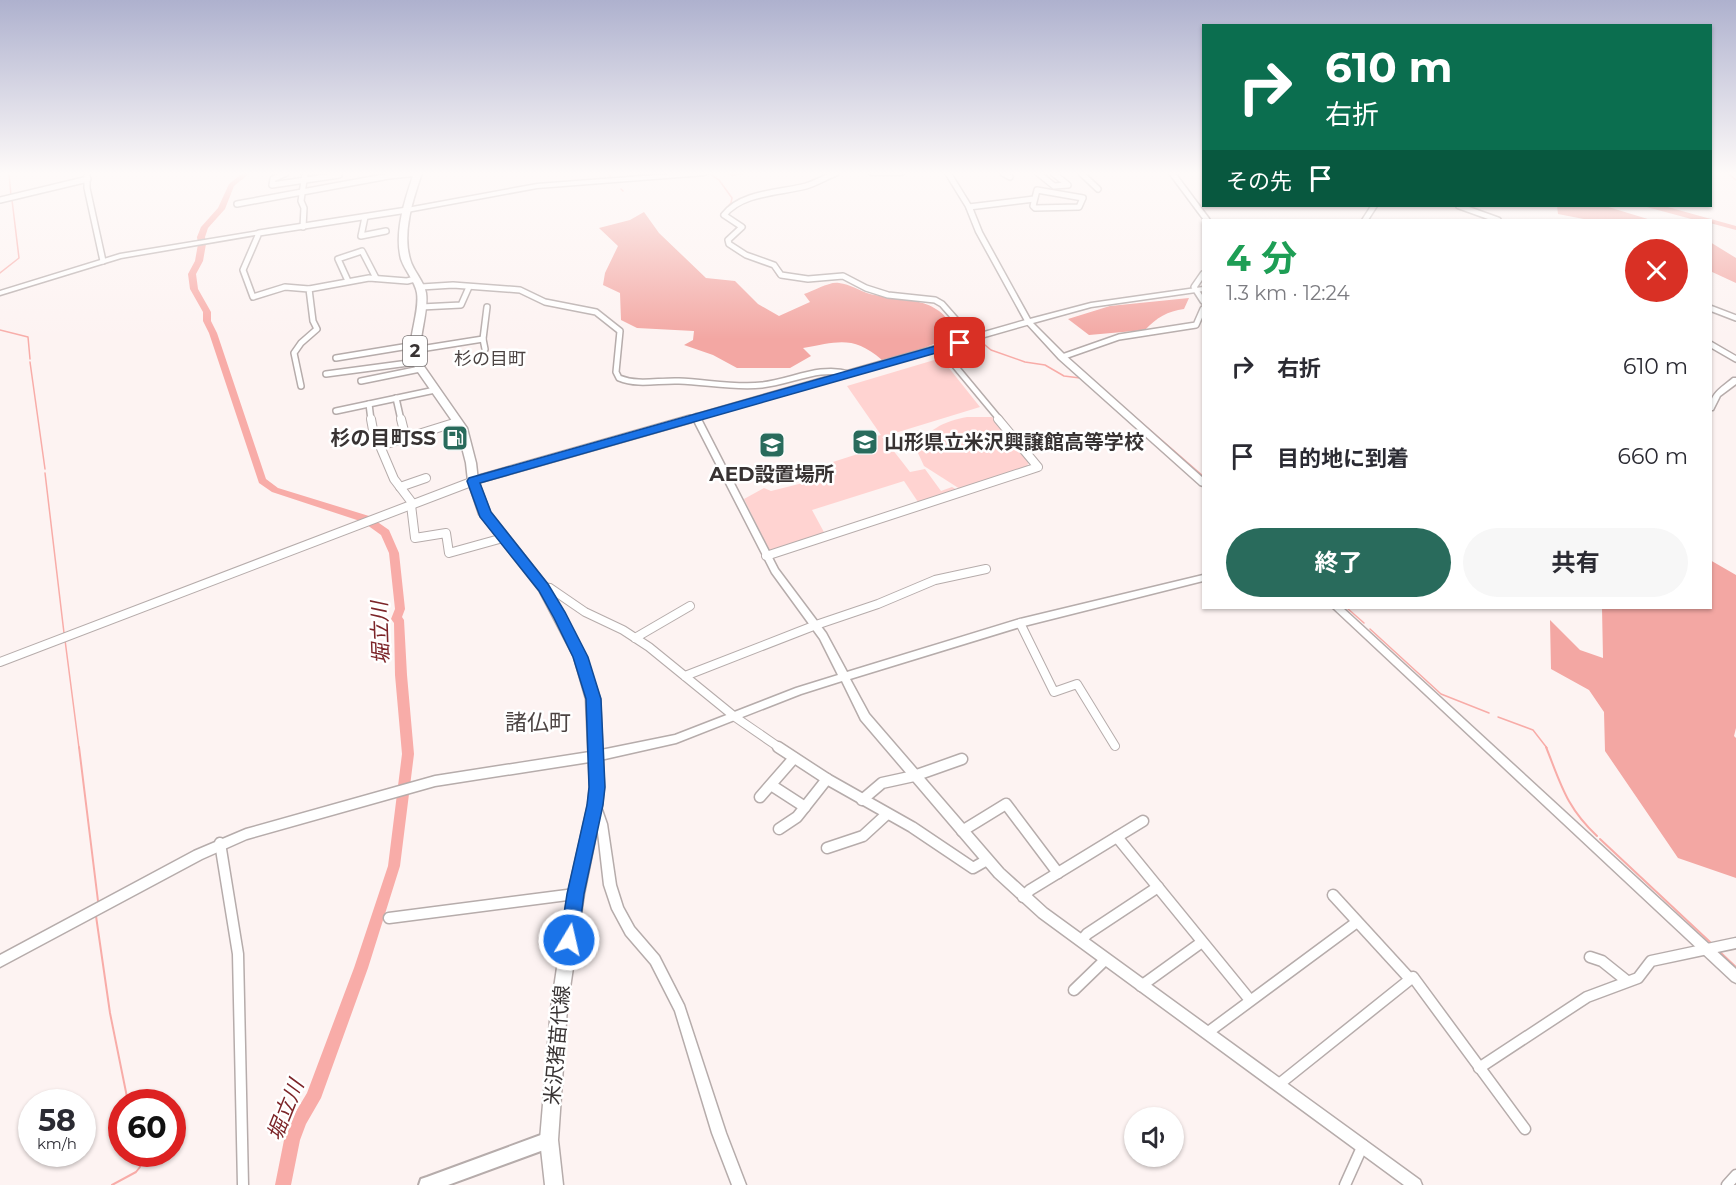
<!DOCTYPE html>
<html lang="ja">
<head>
<meta charset="utf-8">
<style>
	:root { --surface:#fff; --page:#f7f7f7; --text:#2b2b33; --muted:#7c7c81; --accent:#296b5c }
	body { margin:0; font-family:Montserrat,"Noto Sans JP",sans-serif; background:var(--page); color:var(--text); height:100vh; display:flex; flex-direction:column; font-size:22px; white-space:nowrap }
	* { box-sizing:border-box; margin:0 }
	p { font-size:20px; color:var(--muted) }
	.icon { flex:none; width:33px; height:33px; fill:none; stroke:currentColor; stroke-width:2; stroke-linecap:round; stroke-linejoin:round }
	.map { position:relative; flex:1; overflow:hidden }
	.panel { position:absolute; left:1202px; top:219px; width:510px; height:390px; display:flex; flex-direction:column; background:var(--surface); border-radius:0px; box-shadow:0 2px 4px #0004 }
	.panel>* { flex:none }
	.banner { position:absolute; left:1202px; top:24px; width:510px; height:183px; border-radius:0px; box-shadow:0 2px 4px #0004; background:#0b6e4f; color:#fff; overflow:hidden }
	.tools { position:absolute; left:1124px; top:1107px; display:grid; gap:12px }
	.tools a { display:grid; place-items:center; width:60px; height:60px; border-radius:50%; background:var(--surface); box-shadow:0 2px 4px #0004; font-size:30px }
	.speed { position:absolute; left:18px; top:1089px; display:flex; gap:12px; font-size:30px; font-weight:700; text-align:center }
	.speed>* { display:grid; place-content:center; width:78px; height:78px; border-radius:50%; background:var(--surface); box-shadow:0 2px 4px #0004; line-height:1 }
	.speed small { font-size:15px; font-weight:400 }
	.speed .limit { border:9px solid #d22; background:#fff; color:#111 }
	.pin { position:absolute; display:grid; place-items:center; width:51px; height:51px; color:#fff; margin:-26px; border-radius:12px; box-shadow:0 3px 9px #0006 }
	.me { position:absolute; width:66px; margin:-33px; rotate:9deg; stroke-linejoin:round; filter:drop-shadow(0 0 4px #0008) }
	.turn { display:flex; align-items:center; gap:21px; height:126px; padding:0 24px; font-size:27px }
	.turn .icon { width:78px; height:78px; stroke-width:2.5 }
	.turn b { display:block; font-size:42px; line-height:51px }
	.then { display:flex; align-items:center; height:57px; padding:0 24px; background:#0003; gap:12px; font-size:22px }
	.round { display:grid; place-items:center; flex:none; width:63px; height:63px; border-radius:32px; background:var(--page) }
	.summary { display:flex; align-items:center; justify-content:space-between; height:102px; padding:0 24px }
	h1 { font-size:36px; font-weight:700; line-height:45px; color:#1e9e55 }
	.cta { display:flex; gap:12px; margin-top:auto; padding:12px 24px }
	.cta a { flex:1; height:69px; border-radius:36px; background:var(--accent); color:#fff; font-size:24px; font-weight:700; line-height:69px; text-align:center }
	.cta a+a { background:var(--page); color:var(--text) }
	ul { padding:0; list-style:none }
	li { display:flex; align-items:center; gap:18px; height:90px; padding:0 24px }
	li div { flex:1 }
	li b { display:block; font-size:22px }
	li em { font-style:normal }
	.map>svg:first-child { display:block }
	.green { fill:#ffd3d1 }
	.forest { fill:#f3a7a3 }
	.water { fill:#f8aca8 }
	.lines { fill:none; stroke-linecap:round; stroke-linejoin:round }
	.stream-far1 { stroke:#f8aca8; stroke-width:1.5 }
	.stream { stroke:#f8aca8; stroke-width:2 }
	.river { fill:#f8aca8; fill-rule:evenodd }
	.minor-far2-casing { stroke:#b6acab; stroke-width:8 }
	.minor-far1-casing { stroke:#b6acab; stroke-width:10 }
	.minor-casing { stroke:#b6acab; stroke-width:13 }
	.tertiary-casing { stroke:#b6acab; stroke-width:3 }
	.secondary-casing { stroke:#b6acab; stroke-width:4 }
	.primary-casing { stroke:#b6acab; stroke-width:3 }
	.minor-far2 { stroke:#fff; stroke-width:5 }
	.minor-far1 { stroke:#fff; stroke-width:8 }
	.minor { stroke:#fff; stroke-width:10 }
	.tertiary { fill:#fff; fill-rule:evenodd }
	.secondary { fill:#fff; fill-rule:evenodd }
	.primary { fill:#fff; fill-rule:evenodd }
	.route { fill:#1a73e8; stroke:#114b97; stroke-width:1.5 }
	.labels { text-anchor:middle; dominant-baseline:central; stroke-width:5; stroke-linejoin:round; paint-order:stroke }
	.shield { fill:#fff; stroke:#747070; stroke-width:1.5 }
	.shield-label { font-size:18px; font-weight:bold; fill:#383333 }
	.far-quarter-label { font-size:18px; fill:#4c4443; stroke:#fff }
	.poi-label { font-size:20px; font-weight:bold; fill:#383333; stroke:#fff; text-anchor:end }
	.street-label { font-size:20px; fill:#383333; stroke:#fff }
	.water-label { font-size:21px; font-style:italic; fill:#7c2428; stroke:#fff }
	.quarter-label { font-size:22px; fill:#4c4443; stroke:#fff }
</style>
</head>
<body>
<div class="map">
<svg width="1736" height="1185" viewBox="0 0 1736 1185">
	<rect width="100%" height="100%" fill="#fdf3f2"/>
	<g class="green">
		<path d="M941 358 980 407 882 437C892 449 901 460 910 472L925 469 941 491 952 487 959 491 920 505 904 481 812 510 825 534 770 552 744 499 764 488 771 491 815 480 808 470 867 451 864 445 869 438 881 435 847 386Z"/>
		<path d="M967 417H992L1029 462 1026 468 960 489 924 466 918 453C922 430 946 421 967 417Z"/>
	</g>
	<g class="forest">
		<polygon points="1557,206 1605,206 1651,220 1589,220 1558,214"/>
		<path d="M644 212 659 233 706 278 735 281 758 304 779 316 810 302 804 294C814 291 830 281 839 283 850 284 860 291 870 294 904 302 943 295 955 335L917 351 882 360C853 335 838 342 803 348L811 356 790 368H737L713 355 684 345 693 340 694 331 637 328 621 320 620 293 603 285 605 273 618 246 599 228 630 220Z"/>
		<polygon points="1710,242 1736,258 1736,283 1710,271"/>
		<path d="M1189 298 1184 309C1168 311 1156 318 1145 330L1089 335 1068 319 1110 306Z"/>
		<polygon points="1710,560 1736,575 1736,728 1734,736 1736,738 1736,878 1678,858 1605,751 1604,712 1589,690 1551,669 1550,620 1580,650 1603,658 1602,608 1710,608"/>
	</g>
	<polygon class="water" points="1643,206 1664,206 1736,226 1736,230 1710,223 1710,220 1695,220"/>
	<g class="lines">
		<g class="stream-far1">
			<polyline points="9,173 11,196"/>
			<polyline points="608,173 611,178"/>
			<polyline points="720,173 725,173"/>
			<polyline points="726,173 733,175 746,173"/>
			<polyline points="1727,173 1736,180"/>
			<polyline points="710,174 719,180 732,198 731,203 721,214 725,218"/>
			<polyline points="621,189 623,191"/>
			<polyline points="774,270 778,276"/>
			<polyline points="0,273 19,258 12,200"/>
			<polyline points="0,330 28,337 30,359"/>
			<polyline points="979,340 991,350 1025,362 1045,365 1064,376 1080,378"/>
			<polyline points="30,362 45,469"/>
			<polyline points="1097,384 1203,476"/>
			<polyline points="45,473 64,633"/>
			<polyline points="1347,608 1364,623"/>
			<polyline points="1370,629 1441,694 1489,713"/>
			<polyline points="65,640 79,748"/>
			<polyline points="1498,717 1533,730 1547,748"/>
		</g>
		<g class="stream">
			<polyline points="79,747 98,901"/>
			<path d="M1546 747C1561 784 1566 807 1597 836"/>
			<polyline points="1600,839 1710,942"/>
			<polyline points="96,916 110,1013 128,1102"/>
			<polyline points="1720,952 1736,967"/>
			<polyline points="112,1185 136,1172 140,1167 138,1154"/>
		</g>
		<polygon class="river" points="243,173 250,173 234,186 225,209 208,228 205,237 206,244 203,261 196,274 198,289 211,312 211,321 217,333 266,479 278,488 369,516 389,530 399,553 405,609 402,617 404,620 407,675 414,754 400,866 368,968 321,1098 306,1124 300,1140 291,1185 275,1185 284,1140 295,1113 307,1093 354,968 388,866 402,754 395,675 394,623 391,619 395,609 389,553 381,535 363,522 272,492 259,483 209,333 203,321 203,312 190,289 188,274 195,261 198,244 197,237 201,227 218,208 229,184"/>
		<g class="minor-far2-casing">
			<g id="minor-far2">
				<polyline points="87,173 87,188 103,261"/>
				<polyline points="286,173 273,179 272,185 339,175 339,173"/>
				<path d="M836 173C826 177 816 183 806 186 780 193 742 192 724 215L742 227 728 240 729 244 746 255 774 265 781 275 808 279 843 276 866 288 888 295 935 300 942 304 957 321 980 337"/>
				<polyline points="1003,173 1010,177"/>
				<polyline points="1038,173 1054,186 1068,185 1053,173"/>
				<polyline points="1081,173 1098,189"/>
				<polyline points="1172,173 1207,220"/>
				<polygon points="1037,190 1083,198 1079,207 1035,208 1033,206"/>
				<polyline points="0,200 88,179"/>
				<polyline points="237,204 389,176 418,173"/>
				<polyline points="1459,206 1498,220"/>
				<polyline points="969,207 1034,199"/>
				<polyline points="365,217 361,236 386,231"/>
				<polyline points="303,227 304,208 301,201 305,173"/>
				<polyline points="1203,274 1194,287 1203,301"/>
				<polyline points="348,281 338,259 362,251 376,278"/>
				<path d="M421 287 453 285 520 290 545 302 596 312 620 331 616 372 619 378C639 386 658 380 679 381 707 382 734 388 762 385 791 382 820 365 849 374"/>
				<polyline points="309,289 369,278 407,281 415,279"/>
				<polyline points="421,307 461,305 469,287"/>
				<polyline points="1710,308 1736,318"/>
				<polyline points="1710,344 1736,359"/>
				<polyline points="485,349 483,339 487,307"/>
				<polyline points="941,349 1000,420"/>
				<polyline points="414,350 483,339"/>
				<polyline points="1062,357 1119,337 1196,325 1203,309"/>
				<polyline points="336,358 415,345"/>
				<polyline points="326,374 416,362"/>
				<polyline points="361,381 420,369"/>
				<polyline points="301,386 294,353 301,343 317,329 313,321 309,289 285,287 253,297 243,270 259,233 407,210"/>
				<polyline points="396,398 401,420"/>
				<polyline points="369,404 371,420"/>
				<polyline points="336,411 435,390"/>
				<polyline points="685,420 1028,322"/>
			</g>
		</g>
		<g class="minor-far1-casing">
			<g id="minor-far1">
				<polyline points="371,419 373,430"/>
				<polyline points="401,419 404,431"/>
				<polyline points="400,487 426,478"/>
				<polyline points="413,504 394,479 380,446 457,422"/>
				<polyline points="411,505 415,538 446,533 449,553 503,538"/>
				<polyline points="766,556 1038,467 998,419"/>
				<polyline points="543,587 550,588 585,612 623,630 649,647 735,717 780,748"/>
				<polyline points="1020,623 1054,692 1077,684 1115,746"/>
				<polyline points="635,638 690,606"/>
				<polyline points="0,662 479,479 690,419"/>
				<polyline points="685,676 816,625 878,604 935,580 986,569"/>
			</g>
		</g>
		<g class="minor-casing">
			<g id="minor">
				<polyline points="778,747 827,779 912,827 973,868 987,860"/>
				<polyline points="771,785 805,807"/>
				<polyline points="760,797 794,758"/>
				<polyline points="862,800 882,783 914,776 962,759"/>
				<polyline points="779,829 797,817 827,779"/>
				<polyline points="962,831 1006,804 1058,873"/>
				<polyline points="1117,837 1250,1000"/>
				<polyline points="220,843 238,954 243,1185"/>
				<polyline points="827,848 863,836 887,814"/>
				<polyline points="1333,895 1410,979"/>
				<polyline points="1023,897 1030,890 1143,821"/>
				<polyline points="389,918 575,894"/>
				<polyline points="1081,941 1087,934 1158,887"/>
				<polyline points="1590,957 1602,961 1627,981"/>
				<polyline points="1141,986 1202,942"/>
				<polyline points="1074,990 1105,960"/>
				<polyline points="1207,1033 1357,922"/>
				<polyline points="1479,1068 1587,997 1638,978 1651,961 1736,943"/>
				<polyline points="1278,1085 1413,977 1525,1129"/>
				<polyline points="1345,1185 1363,1145"/>
				<polyline points="1727,1185 1736,1175"/>
			</g>
		</g>
		<g class="tertiary-casing">
			<g id="tertiary">
				<polygon points="683,173 708,173 705,175 537,188 407,212 404,210 407,208 537,184"/>
				<polygon points="868,173 905,173 902,175 871,175"/>
				<polygon points="945,173 951,173 972,207 982,232 1030,319 1091,303 1203,287 1203,291 1091,307 1033,323 1065,355 1203,478 1203,486 1200,485 1059,359 1026,323 976,232 966,207"/>
				<polygon points="1371,206 1377,206 1368,220 1362,220"/>
				<polygon points="259,231 262,233 261,234 121,258 0,295 0,291 120,254"/>
				<path d="M1733 378H1736V384L1720 396 1713 410H1710C1710 393 1720 389 1733 378Z"/>
				<polygon points="696,414 700,417 778,569 826,633 847,672 1020,619 1203,575 1203,581 1020,627 850,679 869,714 1003,869 1047,909 1420,1180 1422,1185 1404,1185 1039,917 995,877 861,720 842,681 801,694 676,743 596,761 435,786 247,839 202,859 0,967 0,955 194,851 246,829 435,776 596,751 675,735 796,688 838,675 820,639 772,573 692,417"/>
				<polygon points="1333,608 1343,608 1736,969 1736,983 1732,981"/>
				<polygon points="596,802 600,804 607,824 616,885 623,907 634,927 659,956 684,1005 726,1133 746,1185 732,1185 712,1133 675,1011 651,964 626,935 612,909 604,885 597,824 591,807 592,804"/>
			</g>
		</g>
		<g class="secondary-casing">
			<polygon id="secondary" points="549,1132 554,1135 557,1140 554,1145 549,1148 448,1185 419,1185 421,1179 427,1177"/>
		</g>
		<g class="primary-casing">
			<path id="primary" d="M414 173H422C413 199 402 232 410 259 413 271 424 281 426 293 429 313 417 338 421 362L467 428 476 463 478 481 490 512 547 584 586 657 600 699 604 787 602 805 584 894 567 1008 558 1140 563 1185H545L540 1140 551 1008 568 894 588 805 590 787 586 699 574 657 539 590 479 514 468 481 466 463 457 428 411 362C407 338 420 313 417 293 415 281 405 271 401 259 394 232 405 199 414 173Z"/>
		</g>
		<use href="#minor-far2" class="minor-far2"/>
		<use href="#minor-far1" class="minor-far1"/>
		<use href="#minor" class="minor"/>
		<use href="#tertiary" class="tertiary"/>
		<use href="#secondary" class="secondary"/>
		<use href="#primary" class="primary"/>
	</g>
	<linearGradient id="sky" x2="0" y2="1"><stop stop-color="#aeb1ce"/><stop offset="0.51" stop-color="#fefaf9"/><stop offset="1" stop-color="#fefaf9" stop-opacity="0"/></linearGradient>
	<rect width="1736" height="339" fill="url(#sky)"/>
	<polygon class="route" points="960,339 966,343 964,345 480,483 491,512 548,584 565,612 588,657 601,699 605,787 603,805 584,894 578,940 575,946 569,948 563,946 560,940 567,894 587,805 589,787 586,699 573,657 554,618 539,591 480,517 467,481 469,478"/>
	<defs>
		<g id="fuel-square" transform="scale(1.35)"><rect x="-9" y="-9" width="18" height="18" rx="4" fill="#296b5c" stroke="#fff"/><path d="M-5.5-6h7V0h2V4h1.3V-2.5L3-4.5l.8-.8L6-3V5H2.5V1h-1V6h-7ZM-4.2-4.7v3.2H.2V-4.7Z" fill="#fff"/></g>
		<g id="school-square" transform="scale(1.35)"><rect x="-9" y="-9" width="18" height="18" rx="4" fill="#296b5c" stroke="#fff"/><path d="M0-5L7-2L0 1L-7-2ZM-4 1L0 2.5L4 1V4Q0 6-4 4Z" fill="#fff"/></g>
	</defs>
	<g fill-rule="evenodd">
		<use href="#fuel-square" x="455" y="438"/>
		<use href="#school-square" x="865" y="442"/>
		<use href="#school-square" x="772" y="445"/>
	</g>
	<g class="labels">
		<rect class="shield" x="403" y="336" width="24" height="30" rx="4.5"/>
		<g class="shield-label">
			<text x="415" y="351">2</text>
		</g>
		<g class="far-quarter-label">
			<text x="490" y="359">杉の目町</text>
		</g>
		<g class="poi-label">
			<text x="436" y="438">杉の目町SS</text>
			<text x="884" y="442" text-anchor="start">山形県立米沢興譲館高等学校</text>
			<text x="772" y="474" text-anchor="middle">AED設置場所</text>
		</g>
		<g class="street-label">
			<text transform="translate(557 1045) rotate(-85)">米沢猪苗代線</text>
		</g>
		<g class="water-label">
			<text transform="translate(380 633) rotate(-92)">堀立川</text>
			<text transform="translate(285 1110) rotate(-68)">堀立川</text>
		</g>
		<g class="quarter-label">
			<text x="538" y="722">諸仏町</text>
		</g>
	</g>
</svg>
<div class="tools">
<a><svg class="icon" aria-label="sound" viewBox="0 0 24 24"><path d="M4 9h4l5-4v14l-5-4H4zM17 9q2 3 0 6"/></svg></a>
</div>
<div class="speed"><div>58<small>km/h</small></div><div class="limit">60</div></div>
<div class="pin" style="left:960px;top:343px;background:#d93025"><svg class="icon" aria-label="arrive" viewBox="0 0 24 24"><path d="M6 21V4h12l-3 4 3 4H6"/></svg></div>
<svg class="me" style="left:569px;top:940px" viewBox="-20 -20 40 40"><circle r="17" fill="#1a73e8" stroke="#fff" stroke-width="3"/><path d="M0-11L8 9 0 5-8 9z" fill="#fff"/></svg>
<div class="banner">
<div class="turn"><svg class="icon" aria-label="right" viewBox="0 0 24 24"><path d="M7 20v-9h11M14 6l5 5-5 5"/></svg><div><b>610 m</b>右折</div></div>
<div class="then">その先<svg class="icon" aria-label="arrive" viewBox="0 0 24 24"><path d="M6 21V4h12l-3 4 3 4H6"/></svg></div>
</div>
<section class="panel">
<div class="summary"><div><h1>4 分</h1><p>1.3 km · 12:24</p></div><a class="round" style="background:#d93025;color:#fff"><svg class="icon" aria-label="close" viewBox="0 0 24 24"><path d="M6 6l12 12M18 6L6 18"/></svg></a></div>
<ul>
<li><svg class="icon" aria-label="right" viewBox="0 0 24 24"><path d="M7 20v-9h11M14 6l5 5-5 5"/></svg><div><b>右折</b></div><em>610 m</em></li>
<li><svg class="icon" aria-label="arrive" viewBox="0 0 24 24"><path d="M6 21V4h12l-3 4 3 4H6"/></svg><div><b>目的地に到着</b></div><em>660 m</em></li>
</ul>
<div class="cta"><a>終了</a><a>共有</a></div>
</section>
</div>
</body>
</html>
